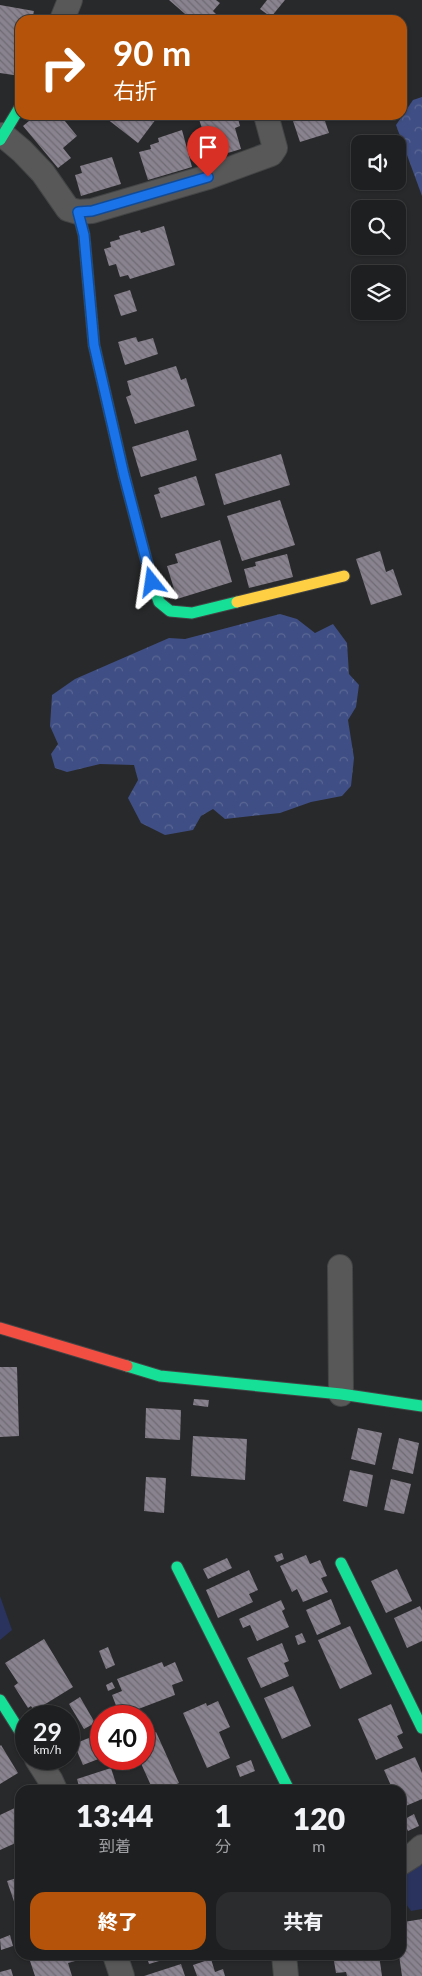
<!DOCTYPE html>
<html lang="ja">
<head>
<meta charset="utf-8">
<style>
	:root { --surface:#1e1f20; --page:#2b2c2d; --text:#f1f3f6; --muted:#a1a2a5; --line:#3c3d3e; --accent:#b45309 }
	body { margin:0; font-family:Lato,"Noto Sans JP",sans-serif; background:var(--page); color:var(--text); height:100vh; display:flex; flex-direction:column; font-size:19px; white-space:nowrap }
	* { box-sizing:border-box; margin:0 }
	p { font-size:16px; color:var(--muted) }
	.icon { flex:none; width:28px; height:28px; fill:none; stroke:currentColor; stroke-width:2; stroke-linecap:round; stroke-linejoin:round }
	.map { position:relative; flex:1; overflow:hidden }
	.sheet { position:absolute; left:15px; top:1785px; width:391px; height:175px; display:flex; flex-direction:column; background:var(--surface); border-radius:15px; box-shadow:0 1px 4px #0004,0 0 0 1px var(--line) }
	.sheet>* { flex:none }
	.banner { position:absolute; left:15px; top:15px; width:392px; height:105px; border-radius:15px; box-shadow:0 1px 4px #0004,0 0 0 1px var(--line); background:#b45309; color:#fff; overflow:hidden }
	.controls { position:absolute; left:351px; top:135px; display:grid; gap:10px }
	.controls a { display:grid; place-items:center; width:55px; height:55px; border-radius:10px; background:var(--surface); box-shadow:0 1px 4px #0004,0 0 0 1px var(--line); font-size:25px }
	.speed { position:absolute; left:15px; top:1705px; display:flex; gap:10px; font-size:25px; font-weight:700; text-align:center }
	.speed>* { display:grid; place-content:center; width:65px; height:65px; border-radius:50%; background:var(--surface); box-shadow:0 1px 4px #0004,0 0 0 1px var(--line); line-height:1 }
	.speed small { font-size:12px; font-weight:400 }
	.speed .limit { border:8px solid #d22; background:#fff; color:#111 }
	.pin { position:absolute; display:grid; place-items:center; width:42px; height:42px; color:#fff; margin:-51px -21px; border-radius:50% 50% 50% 0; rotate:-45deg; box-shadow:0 0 5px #0007 }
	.pin .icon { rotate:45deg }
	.me { position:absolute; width:55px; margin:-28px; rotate:345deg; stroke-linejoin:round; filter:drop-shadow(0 0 4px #0008) }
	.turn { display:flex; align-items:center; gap:18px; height:105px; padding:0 15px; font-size:22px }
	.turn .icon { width:65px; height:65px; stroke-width:2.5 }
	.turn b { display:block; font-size:35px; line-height:42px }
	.eta { display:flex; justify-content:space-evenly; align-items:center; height:85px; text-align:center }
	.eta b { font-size:30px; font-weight:800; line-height:35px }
	.button { display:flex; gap:10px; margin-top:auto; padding:10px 15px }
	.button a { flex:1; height:58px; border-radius:15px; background:var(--accent); color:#fff; font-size:20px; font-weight:800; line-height:58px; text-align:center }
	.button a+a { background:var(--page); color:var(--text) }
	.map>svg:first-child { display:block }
	.green { fill:#29335d }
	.forest { fill:url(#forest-crowns) }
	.building { fill:url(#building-back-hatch) }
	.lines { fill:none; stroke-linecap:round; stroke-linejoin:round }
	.street-casing { stroke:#434445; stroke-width:26 }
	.fast-casing { stroke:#434445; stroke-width:13 }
	.slow-casing { stroke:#434445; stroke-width:13 }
	.jam-casing { stroke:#434445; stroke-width:13 }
	.street { stroke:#585859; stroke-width:24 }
	.fast { stroke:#16e098; stroke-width:11 }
	.slow { stroke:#ffcf43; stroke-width:11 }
	.jam { stroke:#f24e42; stroke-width:11 }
	.route-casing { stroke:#114b97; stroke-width:12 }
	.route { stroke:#1a73e8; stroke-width:9 }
</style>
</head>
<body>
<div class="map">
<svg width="422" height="1976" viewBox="0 0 422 1976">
	<defs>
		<pattern id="forest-crowns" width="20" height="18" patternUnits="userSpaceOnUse" patternTransform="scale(1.25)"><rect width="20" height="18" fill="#3f4e84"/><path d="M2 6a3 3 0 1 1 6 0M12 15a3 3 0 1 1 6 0" fill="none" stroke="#5a6794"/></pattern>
		<pattern id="building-back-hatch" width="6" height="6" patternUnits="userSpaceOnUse" patternTransform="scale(1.25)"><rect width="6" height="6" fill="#89828f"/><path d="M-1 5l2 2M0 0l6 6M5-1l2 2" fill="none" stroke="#6f6b73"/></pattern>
	</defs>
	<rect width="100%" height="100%" fill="#28292a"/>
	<g class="green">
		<polygon points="0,1596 12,1630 0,1640"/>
		<polygon points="422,1863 422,1909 411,1911 401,1897 401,1878"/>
	</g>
	<g class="forest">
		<polygon points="422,97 422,196 396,125 413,100"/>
		<polygon points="280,614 297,619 315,633 333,624 347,643 349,674 359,685 356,707 348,720 354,758 351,786 342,796 311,802 280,813 225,819 213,809 201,816 193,830 165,835 141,823 128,798 138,780 134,765 100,764 67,772 55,768 51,754 58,744 50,726 52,695 75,679 169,638 185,639"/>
	</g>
	<g class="building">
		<polygon points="169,0 216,0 220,3 213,11 217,15 213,20 192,20"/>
		<polygon points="267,0 285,0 271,17 260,9"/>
		<polygon points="0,5 34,11 32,20 20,20 20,76 0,73"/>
		<polygon points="36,115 60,115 77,136 63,148 71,158 58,168 23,126"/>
		<polygon points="102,115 159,115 138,143"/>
		<polygon points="211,115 237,115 240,126 235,128 241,149 211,158 199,119"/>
		<polygon points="291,115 323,115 329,133 300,142"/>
		<polygon points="182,130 192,167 148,180 139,152 151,149 150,145 159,142 158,138"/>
		<polygon points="112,157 121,184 81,196 75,175 82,173 80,166"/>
		<polygon points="164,226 175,265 130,279 128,275 120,277 116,264 109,266 104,249 111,247 110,242 120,239 119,236 140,230 141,233"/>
		<polygon points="130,290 137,311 121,316 114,295"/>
		<polygon points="136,337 138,342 153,338 158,354 125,365 118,342"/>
		<polygon points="176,366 181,380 186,378 195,406 135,424 126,397 131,395 127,381"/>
		<polygon points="188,430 197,460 141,477 132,447"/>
		<polygon points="281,454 290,485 224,505 215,474"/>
		<polygon points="196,476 205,505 161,518 154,495 160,493 158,488"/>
		<polygon points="280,500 295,545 242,561 227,516"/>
		<polygon points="220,540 232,582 177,599 167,566 178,563 175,554"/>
		<polygon points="380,551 386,572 393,569 402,595 371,605 356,559"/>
		<polygon points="287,554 293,577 249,588 244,569 256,566 255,562"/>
		<polygon points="0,1367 17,1367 19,1436 0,1437"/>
		<polygon points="194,1399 209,1400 208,1407 193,1405"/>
		<polygon points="146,1408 181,1410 180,1440 145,1438"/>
		<polygon points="358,1428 382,1433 375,1465 351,1459"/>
		<polygon points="193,1436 247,1439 245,1480 191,1476"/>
		<polygon points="399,1438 419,1443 413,1474 392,1469"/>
		<polygon points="350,1470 373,1475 367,1507 343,1501"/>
		<polygon points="146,1477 166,1478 164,1513 144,1511"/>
		<polygon points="391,1479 411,1484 404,1514 384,1510"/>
		<polygon points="282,1553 284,1559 277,1562 274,1556"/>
		<polygon points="306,1555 310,1564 320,1560 327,1576 321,1578 328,1592 303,1602 297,1589 292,1592 280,1566"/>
		<polygon points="227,1558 232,1568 208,1579 203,1569"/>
		<polygon points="397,1569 412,1601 386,1613 371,1581"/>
		<polygon points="249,1570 258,1590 249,1594 253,1602 218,1618 206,1590"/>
		<polygon points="331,1599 341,1624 317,1635 306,1610"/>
		<polygon points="281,1600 285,1609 282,1611 289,1627 257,1641 250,1625 243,1628 239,1619"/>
		<polygon points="420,1606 422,1611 422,1641 407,1648 394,1618"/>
		<polygon points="350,1626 372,1674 340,1689 318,1640"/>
		<polygon points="302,1633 306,1642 298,1645 295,1636"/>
		<polygon points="44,1639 73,1687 34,1711 31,1706 28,1708 14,1686 18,1683 5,1663"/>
		<polygon points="282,1643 289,1661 284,1663 289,1676 261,1688 247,1658"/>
		<polygon points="108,1647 115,1665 106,1669 99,1651"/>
		<polygon points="162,1662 164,1667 175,1662 183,1681 172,1685 175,1695 120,1716 112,1695 122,1691 117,1679"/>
		<polygon points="112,1682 115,1688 108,1691 106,1685"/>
		<polygon points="293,1686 311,1726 282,1739 264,1698"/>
		<polygon points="80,1697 95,1723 84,1729 69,1704"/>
		<polygon points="218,1701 230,1727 219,1732 230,1758 207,1768 183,1713 206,1703 207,1706"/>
		<polygon points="391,1704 403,1733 397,1736 403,1748 376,1760 358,1719"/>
		<polygon points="61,1709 65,1716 50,1716"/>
		<polygon points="69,1715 80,1734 69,1741"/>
		<polygon points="156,1732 179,1783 163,1790 153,1790 139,1759 144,1759 144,1737"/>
		<polygon points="101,1733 101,1758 83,1765 74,1744"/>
		<polygon points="1,1745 18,1773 0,1784 0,1746"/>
		<polygon points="415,1757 422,1773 422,1799 401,1808 401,1790 393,1790 384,1770"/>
		<polygon points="251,1760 255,1771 240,1777 236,1766"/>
		<polygon points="111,1768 118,1790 80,1790 77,1779"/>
		<polygon points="19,1806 20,1841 0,1850 0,1815"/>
		<polygon points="414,1814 419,1826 408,1831 403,1820"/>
		<polygon points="20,1877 20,1919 7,1881"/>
		<polygon points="422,1919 422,1976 402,1976 399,1955 401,1955 401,1930 405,1929 404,1922"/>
		<polygon points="10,1935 13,1946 1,1950 0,1939"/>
		<polygon points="37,1955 73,1955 75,1961 68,1963 72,1976 35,1976 29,1958"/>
		<polygon points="146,1955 168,1955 169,1958 149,1964"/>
		<polygon points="333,1955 379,1955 382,1976 347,1976 346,1972 336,1973"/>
		<polygon points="211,1959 215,1972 223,1969 225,1976 197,1976 193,1965"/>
		<polygon points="181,1964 185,1976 144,1976"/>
		<polygon points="11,1969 13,1976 0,1976 0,1972"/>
	</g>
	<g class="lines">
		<g class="street-casing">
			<g id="street">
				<polyline points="62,20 70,0"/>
				<polyline points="3,135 22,151 43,173 68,209 78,212 92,211 208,177 271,154 275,148 266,115"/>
				<polyline points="340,1267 341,1394"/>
				<polyline points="37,1759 51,1781 55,1790"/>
				<polyline points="401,1863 412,1856 422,1847"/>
				<polyline points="115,1955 122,1976"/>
				<polyline points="284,1955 286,1976"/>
			</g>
		</g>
		<g class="fast-casing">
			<g id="fast">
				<polyline points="0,140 20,107"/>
				<polyline points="78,212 84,235 94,345 124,475 152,582 159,602 170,611 192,613 237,602"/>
				<polyline points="127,1366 160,1376 341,1394 422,1406"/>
				<polyline points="341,1563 422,1728"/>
				<polyline points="177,1567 289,1790"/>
				<polyline points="0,1700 26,1741"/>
			</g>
		</g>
		<g class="slow-casing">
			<polyline id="slow" points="237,602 344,576"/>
		</g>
		<g class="jam-casing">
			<polyline id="jam" points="0,1328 127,1366"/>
		</g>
		<use href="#street" class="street"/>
		<use href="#fast" class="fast"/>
		<use href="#slow" class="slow"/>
		<use href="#jam" class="jam"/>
	</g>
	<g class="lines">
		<g class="route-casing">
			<polyline id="route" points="152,582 124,475 94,345 84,235 78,212 92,211 208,177"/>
		</g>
		<use href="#route" class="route"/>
	</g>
</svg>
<div class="controls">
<a><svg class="icon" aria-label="sound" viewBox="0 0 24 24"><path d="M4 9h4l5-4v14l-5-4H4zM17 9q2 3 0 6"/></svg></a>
<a><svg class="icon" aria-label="search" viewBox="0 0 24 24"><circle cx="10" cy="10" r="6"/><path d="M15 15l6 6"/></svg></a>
<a><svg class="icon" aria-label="layers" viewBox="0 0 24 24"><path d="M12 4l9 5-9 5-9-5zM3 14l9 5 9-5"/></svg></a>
</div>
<div class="speed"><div>29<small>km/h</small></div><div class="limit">40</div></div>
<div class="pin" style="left:208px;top:177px;background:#d93025"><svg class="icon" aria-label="arrive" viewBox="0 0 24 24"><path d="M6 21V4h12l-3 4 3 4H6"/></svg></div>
<svg class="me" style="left:152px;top:582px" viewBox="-20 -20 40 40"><path d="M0-17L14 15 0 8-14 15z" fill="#1a73e8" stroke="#fff" stroke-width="4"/></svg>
<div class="banner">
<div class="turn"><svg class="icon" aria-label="right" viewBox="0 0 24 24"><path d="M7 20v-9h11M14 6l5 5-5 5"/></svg><div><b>90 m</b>右折</div></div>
</div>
<section class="sheet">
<div class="eta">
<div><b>13:44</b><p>到着</p></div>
<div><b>1</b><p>分</p></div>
<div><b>120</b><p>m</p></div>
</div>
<div class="button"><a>終了</a><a>共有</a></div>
</section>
</div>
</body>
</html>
